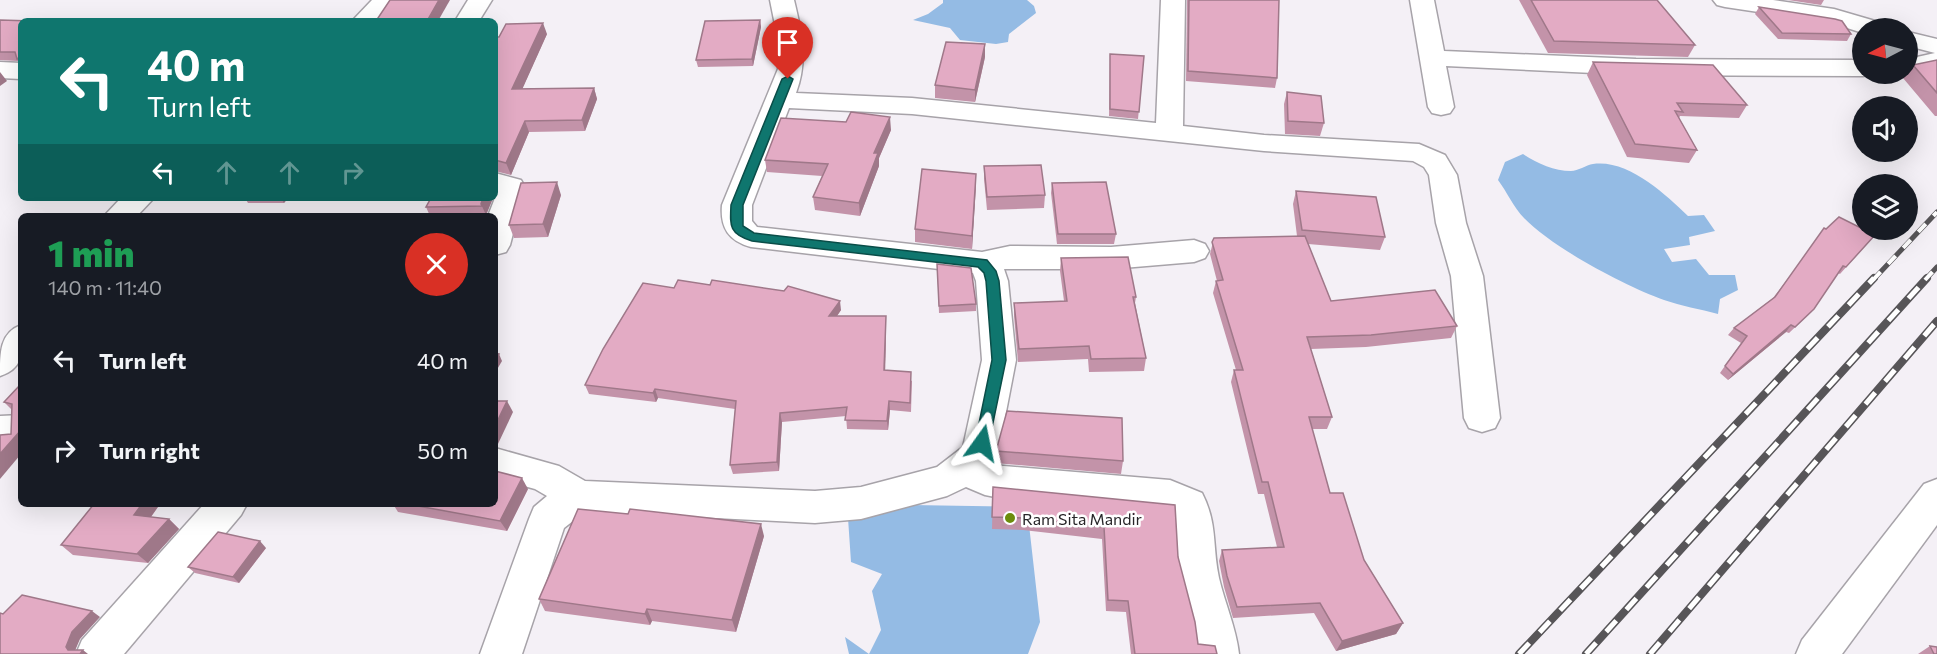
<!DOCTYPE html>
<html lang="en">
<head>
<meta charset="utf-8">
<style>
	:root { --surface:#171b24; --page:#242831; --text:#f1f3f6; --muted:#9ea1a6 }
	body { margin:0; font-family:Commissioner,sans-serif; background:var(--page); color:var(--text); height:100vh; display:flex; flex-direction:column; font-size:22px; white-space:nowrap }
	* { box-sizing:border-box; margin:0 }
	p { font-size:20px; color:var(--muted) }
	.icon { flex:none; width:33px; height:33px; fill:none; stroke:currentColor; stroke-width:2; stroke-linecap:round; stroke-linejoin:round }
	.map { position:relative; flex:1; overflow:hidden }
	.details { position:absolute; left:18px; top:213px; width:480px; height:294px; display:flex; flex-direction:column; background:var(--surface); border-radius:9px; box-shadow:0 6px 24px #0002 }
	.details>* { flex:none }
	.guide { position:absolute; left:18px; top:18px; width:480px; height:183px; border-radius:9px; box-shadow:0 6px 24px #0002; background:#0f766e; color:#fff; overflow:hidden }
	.needle { width:39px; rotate:264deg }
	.tools { position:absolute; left:1852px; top:18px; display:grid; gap:12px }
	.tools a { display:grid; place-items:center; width:66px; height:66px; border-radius:50%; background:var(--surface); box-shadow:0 6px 24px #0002; font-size:30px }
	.pin { position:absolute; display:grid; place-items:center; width:51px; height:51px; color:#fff; margin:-62px -26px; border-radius:50% 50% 50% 0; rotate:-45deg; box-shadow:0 0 6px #0007 }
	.pin .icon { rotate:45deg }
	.me { position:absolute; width:66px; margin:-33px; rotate:12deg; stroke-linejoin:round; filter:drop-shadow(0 0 4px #0008) }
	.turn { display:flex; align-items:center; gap:21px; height:126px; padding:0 30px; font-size:27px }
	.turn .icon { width:78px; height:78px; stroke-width:2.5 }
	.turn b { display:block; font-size:42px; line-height:51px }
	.lanes { display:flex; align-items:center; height:57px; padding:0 30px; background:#0003; justify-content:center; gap:30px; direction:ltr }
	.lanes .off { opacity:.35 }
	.round { display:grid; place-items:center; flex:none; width:63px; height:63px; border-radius:32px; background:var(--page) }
	.head { display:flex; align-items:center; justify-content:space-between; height:102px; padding:0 30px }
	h1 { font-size:36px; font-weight:800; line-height:45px; color:#1e9e55 }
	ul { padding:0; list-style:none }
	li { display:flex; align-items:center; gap:18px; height:90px; padding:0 30px }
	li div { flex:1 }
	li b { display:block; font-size:22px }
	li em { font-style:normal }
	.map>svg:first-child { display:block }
	.water { fill:#94bbe4 }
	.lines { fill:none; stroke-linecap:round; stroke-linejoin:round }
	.street-casing { stroke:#a7a3a9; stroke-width:3 }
	.street { fill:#fff; fill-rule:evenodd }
	.rail-far1-casing { stroke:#575558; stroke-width:5 }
	.rail-casing { stroke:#575558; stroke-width:8 }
	.rail-far1 { stroke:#fff; stroke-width:4; stroke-dasharray:11; stroke-linecap:butt }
	.rail { stroke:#fff; stroke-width:5; stroke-dasharray:15; stroke-linecap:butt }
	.wall { fill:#c393a9 }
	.shaded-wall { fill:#9f7889 }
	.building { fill:#e3abc4; stroke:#9f7889; stroke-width:1.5 }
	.route { fill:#0f766e; stroke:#0a4d48; stroke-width:1.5 }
	.poi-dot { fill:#6c8c0c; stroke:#fff; stroke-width:2 }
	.labels { text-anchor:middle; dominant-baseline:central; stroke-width:5; stroke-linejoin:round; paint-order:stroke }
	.poi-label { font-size:16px; fill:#272528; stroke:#fff; text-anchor:start }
</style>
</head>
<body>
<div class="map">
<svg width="1937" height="654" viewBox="0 0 1937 654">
	<rect width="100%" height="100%" fill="#f4f0f6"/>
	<g class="water">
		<polygon points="943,0 1027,0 1034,6 1036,13 1009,34 1008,42 996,44 960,40 950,28 913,20 928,14 943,3"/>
		<path d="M1523 154C1537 163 1554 171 1571 171 1578 171 1586 165 1593 164 1628 159 1665 194 1688 216L1704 215 1715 231 1689 237 1690 245 1664 249 1672 262 1696 259 1709 275H1735L1738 290 1720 299 1718 314C1700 309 1681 306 1664 300 1625 286 1553 248 1524 218 1514 208 1507 192 1498 180L1505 162Z"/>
		<polygon points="911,505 1027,507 1040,622 1028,654 849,654 845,637 869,654 881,630 872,591 882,574 851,562 848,518"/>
	</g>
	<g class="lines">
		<g class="street-casing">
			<g id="street">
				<polygon points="372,0 397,0 378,21 352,21"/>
				<polygon points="468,0 492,0 479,21 455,21"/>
				<path d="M770 0H794C802 33 808 61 796 93L912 98 1156 123 1161 0H1185L1183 126 1264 135 1419 144 1445 155 1457 175 1466 223 1483 276 1500 418 1495 428 1482 432 1469 428 1464 418 1451 276 1436 223 1429 175 1424 167 1413 161 1264 151 912 114 789 108 752 205V221L757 227 982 252 1010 246 1111 247 1194 240 1205 244 1209 251 1205 258 1194 262 1111 269H1004L1008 281 1016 360 1000 443 992 465 1170 480 1202 493C1218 524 1212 546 1219 578 1225 604 1236 627 1239 654H1197L1194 632 1177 568 1174 515 1167 512 1005 499 985 495 966 487 947 496 861 519 815 523 600 512 582 514 564 528 522 654H480L529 519 534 507 547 496 535 489 495 478V448L559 466 585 481 815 491 861 487 937 467 963 447 982 360 976 281 973 273 751 247C729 241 720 228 722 205L778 69V40Z"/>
				<polygon points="1410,0 1434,0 1444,51 1636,59 1863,60 1863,74 1872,74 1863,76 1636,75 1446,66 1454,107 1450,113 1441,115 1432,113 1428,107"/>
				<polygon points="1713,0 1773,0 1834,9 1882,23 1885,28 1863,28 1863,33 1831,23 1725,7 1717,5"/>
				<polygon points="1908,32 1937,39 1937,68 1908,75 1903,74 1908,74 1908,59 1935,53 1908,46"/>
				<polygon points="0,62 21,63 21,79 0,78"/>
				<polygon points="495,173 521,180 525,187 510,245 506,252 495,255 495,216 488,216 495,198"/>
				<polygon points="121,198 154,198 137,216 104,216"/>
				<path d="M21 325C21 349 27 367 0 376 0 352 0 333 21 325Z"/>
				<polygon points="21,415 21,443 0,444 0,416"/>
				<polygon points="1937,479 1937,525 1842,654 1796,654 1802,640 1924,484"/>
				<polygon points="204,504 247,504 241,515 124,654 76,654 82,640"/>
			</g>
		</g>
		<use href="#street" class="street"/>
		<g class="rail-far1-casing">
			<g id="rail-far1">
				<polyline points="1873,280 1937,212"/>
				<polyline points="1925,280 1937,267"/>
			</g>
		</g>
		<g class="rail-casing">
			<g id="rail">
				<polyline points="1519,654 1874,278"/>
				<polyline points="1586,654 1927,278"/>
				<polyline points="1650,654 1937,321"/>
			</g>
		</g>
		<use href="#rail-far1" class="rail-far1"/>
		<use href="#rail" class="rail"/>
	</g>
	<g class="wall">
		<polygon points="1187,0 1279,0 1277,78 1275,88 1186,81"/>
		<polygon points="1519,0 1657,0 1695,45 1688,57 1548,53"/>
		<polygon points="1788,0 1824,0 1821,5"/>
		<polygon points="1759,7 1851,34 1847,41 1778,39 1755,14"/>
		<polygon points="0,20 21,21 21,64 18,61 0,60"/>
		<polygon points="760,20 761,27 753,66 698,67 696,60"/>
		<polygon points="547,34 522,89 594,88 597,99 585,131 529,132 511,175 495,171 495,37"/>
		<polygon points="1110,54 1144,56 1138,119 1109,116"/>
		<polygon points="985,57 975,102 935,98 935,85"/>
		<polygon points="1937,60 1937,116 1935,116 1903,78 1906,74 1908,74 1908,71 1913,65"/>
		<polygon points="1593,62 1747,105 1739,118 1680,116 1679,118 1697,150 1689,163 1627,157 1587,75"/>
		<polygon points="1287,92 1324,123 1320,136 1285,134 1284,104"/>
		<polygon points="891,130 879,158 879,166 860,216 815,210 813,197 822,176 767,172 765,160"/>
		<polygon points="984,166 1045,195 1044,208 987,210 984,179"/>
		<polygon points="976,174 972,249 915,242 915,229"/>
		<polygon points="1052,183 1116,234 1114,244 1057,244 1051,193"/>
		<polygon points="1296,191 1385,237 1380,250 1308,244 1331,301 1457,326 1451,338 1366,347 1311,349 1332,417 1327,429 1312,429 1330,493 1364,560 1403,623 1396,634 1336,651 1314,613 1233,618 1224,587 1219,561 1222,550 1277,547 1264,494 1258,494 1231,382 1234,370 1236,370 1213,293 1216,281 1217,281 1210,254 1214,238 1297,236 1293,204"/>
		<polygon points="561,195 548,237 514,238 509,225"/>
		<polygon points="245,198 288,198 284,203 248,203"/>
		<polygon points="493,198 486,215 486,216 430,216 426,207"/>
		<polygon points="1826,229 1875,235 1840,274 1838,273 1814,309 1808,315 1789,333 1786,332 1728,380 1720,373 1741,343 1728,335 1734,328 1773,298"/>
		<polygon points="1061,258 1136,297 1135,303 1146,358 1144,371 1089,372 1088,359 1018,362 1014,316 1014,303 1064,301 1060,271"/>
		<polygon points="937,264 976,304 976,311 939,313"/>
		<polygon points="674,288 841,310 837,316 886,316 886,325 885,370 912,381 911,412 890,410 888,430 847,429 846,416 782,422 779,471 733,474 730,465 735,409 658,398 656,402 589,394 585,385"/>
		<polygon points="21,384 12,410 4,402"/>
		<polygon points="996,451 1123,461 1121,474 995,463"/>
		<polygon points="993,487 1175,505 1178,557 1198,644 1217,654 1131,654 1126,612 1106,611 1102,539 1023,530 992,529"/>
		<polygon points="528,489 507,531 398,512 393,504 495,504"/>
		<polygon points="160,504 151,517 169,519 179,529 148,563 73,555 61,545"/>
		<polygon points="764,536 736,632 652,621 650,625 545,611 539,599"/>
		<polygon points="266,548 239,583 195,573 188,567"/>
		<polygon points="1930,646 1937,654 1918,654"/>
	</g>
	<g class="shaded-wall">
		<polygon points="439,0 450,0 438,21 427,21"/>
		<polygon points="760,20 761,27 753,66 752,59"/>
		<polygon points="543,23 547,34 517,101 512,89"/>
		<polygon points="985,44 985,57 975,102 975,90"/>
		<polygon points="21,56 21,64 17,59"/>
		<polygon points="0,72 7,81 0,86"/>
		<polygon points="594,88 597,99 585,131 582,120"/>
		<polygon points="890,117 891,130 879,158 879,166 860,216 859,203 874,153"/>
		<polygon points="525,121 529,132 511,175 506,163"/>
		<polygon points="976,174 976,186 972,249 972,236"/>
		<polygon points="557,182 561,195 548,237 543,224"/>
		<polygon points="281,198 288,198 284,203"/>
		<polygon points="483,198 493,198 486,215 481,204"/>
		<polygon points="840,301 841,310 830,326 829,316"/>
		<polygon points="886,316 886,325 885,379 884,370"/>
		<polygon points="1791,325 1786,332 1728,380 1733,374"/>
		<polygon points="499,354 502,361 495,373 495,360"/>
		<polygon points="655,389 658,398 656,402 653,393"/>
		<polygon points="507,401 513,412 497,446 495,447 495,426"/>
		<polygon points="889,401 890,410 888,430 887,421"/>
		<polygon points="780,413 782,422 779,471 777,462"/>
		<polygon points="21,430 21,454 0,479 0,454"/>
		<polygon points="522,478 528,489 507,531 500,521"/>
		<polygon points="142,504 160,504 145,525 134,515"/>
		<polygon points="169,519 179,529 148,563 137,554"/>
		<polygon points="761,524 764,536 736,632 732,620"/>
		<polygon points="260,541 266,548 239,583 233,577"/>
		<polygon points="647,609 652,621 650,625 645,614"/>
		<polygon points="92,611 100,617 80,639 74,653 68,650 66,647 72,632"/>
		<polygon points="1403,623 1396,634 1336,651 1342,641"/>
		<polygon points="83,650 88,654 80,654"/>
	</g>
	<g class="building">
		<polygon points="390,0 439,0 427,21 361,21 376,21"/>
		<polygon points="1189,0 1279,0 1277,78 1188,71"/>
		<polygon points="1531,0 1657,0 1695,45 1554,41"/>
		<polygon points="1759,7 1835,19 1842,21 1851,34 1782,33"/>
		<polygon points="0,20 32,21 21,21 21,56 17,59 15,52 0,52"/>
		<polygon points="760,20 752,59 696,60 705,21"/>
		<polygon points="543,23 512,89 594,88 582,120 525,121 506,163 495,160 495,37 499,37 506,24"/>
		<polygon points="946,42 985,44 975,90 935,85"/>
		<polygon points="1110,54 1144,56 1139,112 1110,109"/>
		<polygon points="1937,60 1937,93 1913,65"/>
		<polygon points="1593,62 1713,65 1747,105 1677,103 1683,112 1675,111 1697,150 1635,144"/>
		<polygon points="1287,92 1321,96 1324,123 1288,121"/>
		<polygon points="851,112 890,117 874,153 878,153 859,203 813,197 828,164 765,160 781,118 846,122"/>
		<polygon points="1041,165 1045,195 987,197 984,166"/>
		<polygon points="922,169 976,174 972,236 915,229"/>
		<polygon points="557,182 543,224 509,225 521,183"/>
		<polygon points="1106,182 1116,234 1058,234 1052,183"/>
		<polygon points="1296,191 1376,197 1385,237 1302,230"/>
		<polygon points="431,198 483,198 481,204 482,206 426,207"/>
		<polygon points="1839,217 1875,235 1846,267 1843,266 1814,309 1795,327 1791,325 1733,374 1725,366 1747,336 1734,328 1775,297 1824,228 1826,229"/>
		<polygon points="1305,236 1331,301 1435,290 1457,326 1371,335 1307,337 1332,417 1309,417 1330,493 1343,493 1364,560 1403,623 1342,641 1320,603 1237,607 1227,576 1222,550 1284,547 1268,482 1262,482 1234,370 1243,370 1216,281 1223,280 1212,242 1214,238"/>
		<polygon points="1128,257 1136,297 1133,297 1146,358 1091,359 1089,346 1019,349 1014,303 1067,301 1061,258"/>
		<polygon points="937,264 971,268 976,304 939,306"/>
		<polygon points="678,280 710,285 712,280 784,291 788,286 840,301 829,316 886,316 884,370 911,372 910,403 889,401 887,421 845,420 847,407 780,413 777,462 730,465 736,401 655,389 653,393 585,385 603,349 643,283 674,288"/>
		<polygon points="495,353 499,354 495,360"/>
		<polygon points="21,384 21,430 0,454 0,435 11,434 12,404 4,402"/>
		<polygon points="495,401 507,401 495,426"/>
		<polygon points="1007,411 1122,418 1123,461 996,451"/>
		<polygon points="495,471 522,478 500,521 407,504 495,504"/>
		<polygon points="993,487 1175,505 1178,557 1195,622 1198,644 1215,646 1217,654 1135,654 1128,601 1108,600 1104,527 1024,518 992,517"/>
		<polygon points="94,504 142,504 134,515 169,519 137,554 61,545"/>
		<polygon points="578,509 628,514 630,509 761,524 732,620 647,609 645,614 539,599"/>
		<polygon points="218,532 260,541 233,577 188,567"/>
		<polygon points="22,595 92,611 72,632 66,647 68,650 83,650 80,654 0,654 0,613 3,614"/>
		<polygon points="1930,646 1937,647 1937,654 1934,654"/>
	</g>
	<path class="route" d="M788 76 793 79 743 205V226L754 233 987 260 996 271 999 281 1006 360 988 447H977L975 443 992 360 986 281 984 273 978 267 752 241C729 234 730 226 731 205L782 79Z"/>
	<circle class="poi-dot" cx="1010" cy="518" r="6"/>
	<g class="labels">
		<g class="poi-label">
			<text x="1022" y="518">Ram Sita Mandir</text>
		</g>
	</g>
</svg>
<div class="tools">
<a><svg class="needle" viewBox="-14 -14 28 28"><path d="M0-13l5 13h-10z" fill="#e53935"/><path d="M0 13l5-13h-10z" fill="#9ea1a6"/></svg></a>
<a><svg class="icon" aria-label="sound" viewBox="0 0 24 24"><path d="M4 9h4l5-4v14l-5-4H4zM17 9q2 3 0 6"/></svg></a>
<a><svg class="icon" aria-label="layers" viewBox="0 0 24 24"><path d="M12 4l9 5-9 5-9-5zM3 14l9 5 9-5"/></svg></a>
</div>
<div class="pin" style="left:788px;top:79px;background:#d93025"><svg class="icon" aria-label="arrive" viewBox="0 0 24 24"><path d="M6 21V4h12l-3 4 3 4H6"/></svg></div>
<svg class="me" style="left:982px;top:443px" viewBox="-20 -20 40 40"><path d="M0-17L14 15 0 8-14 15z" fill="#0f766e" stroke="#fff" stroke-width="4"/></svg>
<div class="guide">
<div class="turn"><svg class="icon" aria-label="left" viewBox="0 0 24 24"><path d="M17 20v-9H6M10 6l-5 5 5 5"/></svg><div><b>40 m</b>Turn left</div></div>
<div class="lanes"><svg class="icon" aria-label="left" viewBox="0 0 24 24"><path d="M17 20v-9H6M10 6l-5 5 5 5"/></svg><svg class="icon off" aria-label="ahead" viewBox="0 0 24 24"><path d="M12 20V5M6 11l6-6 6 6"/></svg><svg class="icon off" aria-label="ahead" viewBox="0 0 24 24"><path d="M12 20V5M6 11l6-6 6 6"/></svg><svg class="icon off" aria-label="right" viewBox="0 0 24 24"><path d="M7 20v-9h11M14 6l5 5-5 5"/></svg></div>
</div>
<section class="details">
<div class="head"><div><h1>1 min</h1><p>140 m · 11:40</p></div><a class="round" style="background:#d93025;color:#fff"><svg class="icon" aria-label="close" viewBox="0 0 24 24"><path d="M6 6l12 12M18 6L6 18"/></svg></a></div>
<ul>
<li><svg class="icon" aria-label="left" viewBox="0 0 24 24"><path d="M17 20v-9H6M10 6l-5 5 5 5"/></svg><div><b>Turn left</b></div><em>40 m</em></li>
<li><svg class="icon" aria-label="right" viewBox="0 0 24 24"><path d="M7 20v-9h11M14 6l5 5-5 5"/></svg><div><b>Turn right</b></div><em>50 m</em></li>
</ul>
</section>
</div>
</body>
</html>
